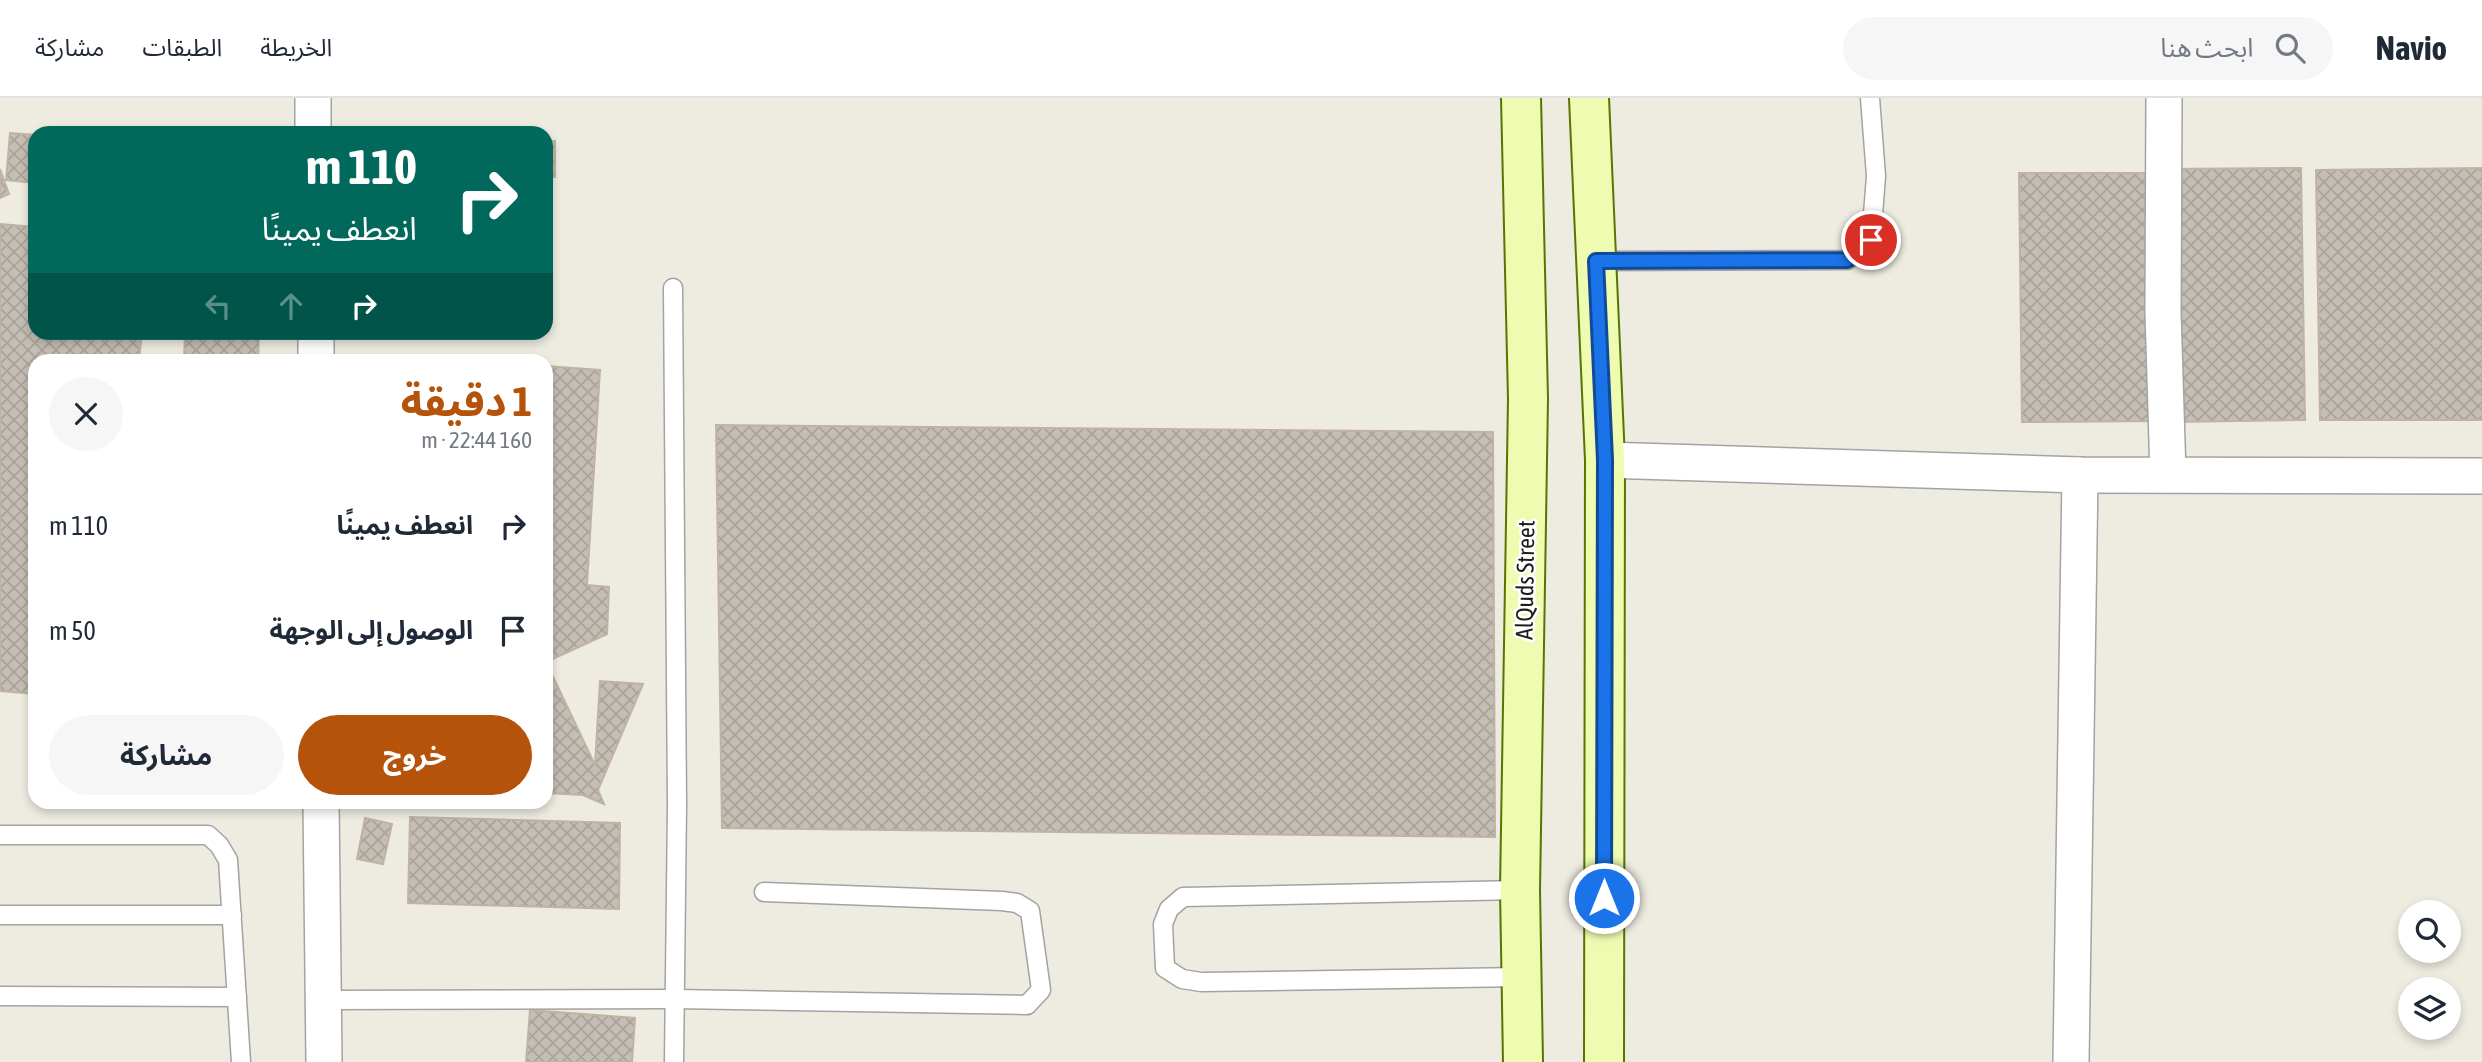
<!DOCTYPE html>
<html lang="ar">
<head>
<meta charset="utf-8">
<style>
	:root { --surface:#fff; --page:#f6f6f7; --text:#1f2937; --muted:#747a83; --line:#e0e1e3; --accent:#b45309 }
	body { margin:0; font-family:"Asap Condensed","Noto Sans Arabic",sans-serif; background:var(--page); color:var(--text); direction:rtl; height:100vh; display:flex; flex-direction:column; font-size:26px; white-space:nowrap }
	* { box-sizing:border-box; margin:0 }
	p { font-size:23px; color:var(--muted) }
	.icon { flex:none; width:38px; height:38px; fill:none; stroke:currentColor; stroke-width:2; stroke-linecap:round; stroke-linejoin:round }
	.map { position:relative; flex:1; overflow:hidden; direction:ltr }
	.drawer { position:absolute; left:28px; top:256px; width:525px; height:455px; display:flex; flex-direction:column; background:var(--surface); border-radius:21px; box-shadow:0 4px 10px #0003; direction:rtl }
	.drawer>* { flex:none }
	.hud { position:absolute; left:28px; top:28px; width:525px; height:214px; border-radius:21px; box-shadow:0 4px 10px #0003; direction:rtl; background:#00695c; color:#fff; overflow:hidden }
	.tools { position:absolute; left:2398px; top:802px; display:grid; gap:14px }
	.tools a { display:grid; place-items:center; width:63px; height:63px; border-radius:50%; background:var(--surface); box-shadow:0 4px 10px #0003; font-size:35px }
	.pin { position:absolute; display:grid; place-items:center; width:60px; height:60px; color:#fff; margin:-30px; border:4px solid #fff; border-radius:50%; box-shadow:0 2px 7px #0007 }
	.me { position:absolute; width:77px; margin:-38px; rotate:0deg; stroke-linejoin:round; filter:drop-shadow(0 0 5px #0008) }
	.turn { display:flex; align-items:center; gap:24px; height:147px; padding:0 21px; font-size:32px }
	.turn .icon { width:91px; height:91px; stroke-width:2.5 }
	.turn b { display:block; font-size:49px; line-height:60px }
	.lanes { display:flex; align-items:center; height:66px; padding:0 21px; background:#0003; justify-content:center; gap:35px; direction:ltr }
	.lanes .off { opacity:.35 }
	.round { display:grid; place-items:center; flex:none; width:74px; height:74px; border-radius:37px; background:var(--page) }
	.overview { display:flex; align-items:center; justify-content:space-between; height:119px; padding:0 21px }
	h1 { font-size:42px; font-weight:700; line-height:52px; color:var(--accent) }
	.button { display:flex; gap:14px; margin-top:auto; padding:14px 21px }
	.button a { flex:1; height:80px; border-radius:42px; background:var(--accent); color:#fff; font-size:28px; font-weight:700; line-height:80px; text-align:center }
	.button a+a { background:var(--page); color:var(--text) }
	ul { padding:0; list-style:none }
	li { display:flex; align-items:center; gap:21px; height:105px; padding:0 21px }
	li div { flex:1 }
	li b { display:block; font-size:26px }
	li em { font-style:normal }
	header { display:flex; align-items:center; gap:42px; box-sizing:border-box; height:98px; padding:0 35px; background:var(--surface); border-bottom:2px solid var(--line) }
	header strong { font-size:33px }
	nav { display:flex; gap:38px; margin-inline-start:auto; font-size:24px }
	.search { width:490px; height:63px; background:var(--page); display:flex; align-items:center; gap:18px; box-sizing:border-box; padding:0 24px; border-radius:38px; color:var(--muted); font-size:26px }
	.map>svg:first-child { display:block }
	.building { fill:url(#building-cross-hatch); stroke:#c0b3a3; stroke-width:2 }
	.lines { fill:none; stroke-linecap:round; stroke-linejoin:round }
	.lane-casing { stroke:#a3a3a3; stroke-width:21 }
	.street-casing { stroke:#a3a3a3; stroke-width:38 }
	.secondary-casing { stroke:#587501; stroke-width:42 }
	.lane { stroke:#fff; stroke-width:18 }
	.street { stroke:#fff; stroke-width:35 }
	.secondary { stroke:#eefbb1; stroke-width:38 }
	.route-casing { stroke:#114b97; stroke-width:18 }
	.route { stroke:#1a73e8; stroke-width:12 }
	.labels { text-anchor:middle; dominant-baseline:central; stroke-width:5; stroke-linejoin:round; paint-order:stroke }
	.street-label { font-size:24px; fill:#1c1c1c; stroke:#fff }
</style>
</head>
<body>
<header>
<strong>Navio</strong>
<div class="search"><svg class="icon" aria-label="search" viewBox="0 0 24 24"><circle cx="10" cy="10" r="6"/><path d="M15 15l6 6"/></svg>ابحث هنا</div>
<nav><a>الخريطة</a><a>الطبقات</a><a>مشاركة</a></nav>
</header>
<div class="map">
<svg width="2482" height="964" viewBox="0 0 2482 964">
	<defs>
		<pattern id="building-cross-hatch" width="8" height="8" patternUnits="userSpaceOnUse" patternTransform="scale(1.75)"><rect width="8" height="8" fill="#c5beb4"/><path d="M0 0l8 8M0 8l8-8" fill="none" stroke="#a9a39a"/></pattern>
	</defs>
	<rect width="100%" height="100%" fill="#eeebe1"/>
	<g class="building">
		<polygon points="10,35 35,37 35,85 6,82"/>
		<rect x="546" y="43" width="9" height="36"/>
		<polygon points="2301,70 2305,322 2171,324 2167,71"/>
		<polygon points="2482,70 2482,322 2320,322 2316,72"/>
		<polygon points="0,71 9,96 0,100"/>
		<polygon points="2019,75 2156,75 2159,323 2022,324"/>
		<polygon points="0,126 35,129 35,234 142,234 139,262 35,262 35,596 0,593"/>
		<polygon points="185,234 259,234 258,262 184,262"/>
		<polygon points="408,259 459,262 407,262"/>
		<polygon points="546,268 600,272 587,487 609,489 607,536 546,564 595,667 600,583 643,586 598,692 604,706 583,697 546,695"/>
		<polygon points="716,327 1493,334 1495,739 722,730"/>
		<polygon points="410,719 620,725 619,811 408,805"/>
		<polygon points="365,720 392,726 383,766 357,761"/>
		<polygon points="530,912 635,920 632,964 526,964"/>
	</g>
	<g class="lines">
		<g class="lane-casing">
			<g id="lane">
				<polyline points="1596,163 1847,162 1860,154 1871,142 1876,78 1870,0"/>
				<polyline points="673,190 677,707 674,964"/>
				<polyline points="0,737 208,737 219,747 228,762 241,964"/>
				<polyline points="1520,792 1183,799 1169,811 1163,826 1165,870 1182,881 1201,884 1521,879"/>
				<polyline points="0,817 232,817"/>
				<polyline points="0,898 237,899"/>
				<polyline points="323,902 675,901 1027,907 1041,892 1030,813 1017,805 1002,803 764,794"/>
			</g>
		</g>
		<g class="street-casing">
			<g id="street">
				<polyline points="313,0 313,35"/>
				<polyline points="2164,0 2163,214 2168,377"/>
				<polyline points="316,234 316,262"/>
				<polyline points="1605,362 2080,377 2482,378"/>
				<polyline points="321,704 324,964"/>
				<polyline points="2071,964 2080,377"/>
			</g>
		</g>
		<g class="secondary-casing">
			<g id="secondary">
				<polyline points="1521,0 1528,301 1520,792 1523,964"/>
				<polyline points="1589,0 1605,362 1604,964"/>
			</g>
		</g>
		<use href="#lane" class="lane"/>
		<use href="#street" class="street"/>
		<use href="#secondary" class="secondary"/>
	</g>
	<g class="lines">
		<g class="route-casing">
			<polyline id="route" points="1604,800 1605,362 1596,163 1847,162 1860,154 1871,142"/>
		</g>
		<use href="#route" class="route"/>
	</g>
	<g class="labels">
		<g class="street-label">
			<text transform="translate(1525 482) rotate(-89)">AlQuds Street</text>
		</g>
	</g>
</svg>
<div class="tools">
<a><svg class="icon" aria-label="search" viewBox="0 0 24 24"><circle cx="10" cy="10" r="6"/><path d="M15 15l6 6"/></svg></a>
<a><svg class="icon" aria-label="layers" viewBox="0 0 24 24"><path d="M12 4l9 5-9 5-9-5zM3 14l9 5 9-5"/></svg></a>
</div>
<div class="pin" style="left:1871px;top:142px;background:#d93025"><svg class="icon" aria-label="arrive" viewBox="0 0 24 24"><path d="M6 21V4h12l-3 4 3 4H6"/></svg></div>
<svg class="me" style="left:1604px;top:800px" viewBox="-20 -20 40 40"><circle r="17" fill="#1a73e8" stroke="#fff" stroke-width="3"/><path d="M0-11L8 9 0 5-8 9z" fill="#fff"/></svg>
<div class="hud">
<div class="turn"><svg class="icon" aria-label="right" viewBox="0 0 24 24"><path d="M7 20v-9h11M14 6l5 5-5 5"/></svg><div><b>110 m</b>انعطف يمينًا</div></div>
<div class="lanes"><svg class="icon off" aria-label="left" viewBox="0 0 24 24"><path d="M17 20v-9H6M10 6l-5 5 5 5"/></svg><svg class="icon off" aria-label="ahead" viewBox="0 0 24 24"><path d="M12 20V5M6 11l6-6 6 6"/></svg><svg class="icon" aria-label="right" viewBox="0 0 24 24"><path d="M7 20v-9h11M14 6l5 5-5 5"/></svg></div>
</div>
<section class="drawer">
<div class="overview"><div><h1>1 دقيقة</h1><p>160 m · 22:44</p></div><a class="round"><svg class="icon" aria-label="close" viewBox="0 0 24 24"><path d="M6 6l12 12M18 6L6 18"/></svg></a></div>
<ul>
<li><svg class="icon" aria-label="right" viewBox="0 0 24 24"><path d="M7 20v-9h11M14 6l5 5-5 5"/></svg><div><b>انعطف يمينًا</b></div><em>110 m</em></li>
<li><svg class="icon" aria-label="arrive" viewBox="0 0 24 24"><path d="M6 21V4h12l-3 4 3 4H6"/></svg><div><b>الوصول إلى الوجهة</b></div><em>50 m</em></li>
</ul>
<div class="button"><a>خروج</a><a>مشاركة</a></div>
</section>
</div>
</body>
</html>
